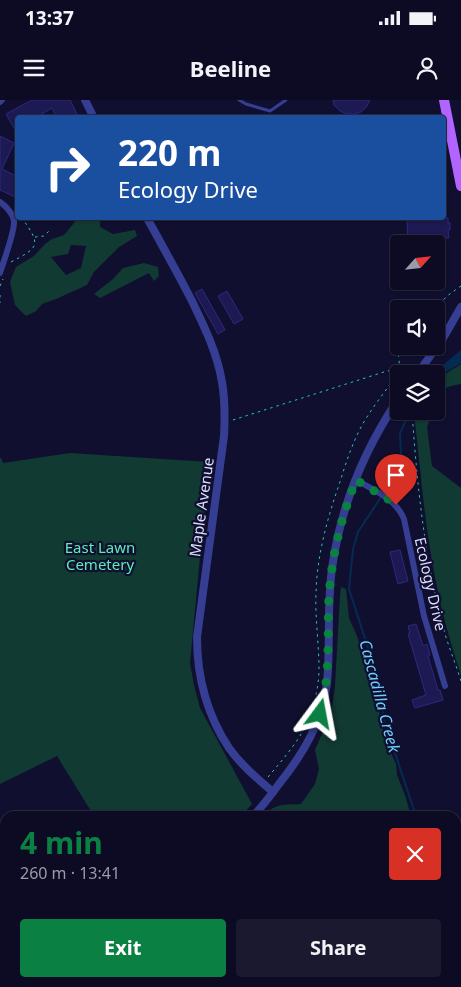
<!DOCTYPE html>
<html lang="en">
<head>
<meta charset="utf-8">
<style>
	:root { --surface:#0c0b23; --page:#1a1930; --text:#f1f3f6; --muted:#9a9ba6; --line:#2c2b41; --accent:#0b8043 }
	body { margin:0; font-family:"Noto Sans",sans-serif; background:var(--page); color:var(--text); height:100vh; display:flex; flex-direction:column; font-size:19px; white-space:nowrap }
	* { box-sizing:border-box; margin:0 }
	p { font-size:16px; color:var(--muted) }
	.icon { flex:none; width:28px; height:28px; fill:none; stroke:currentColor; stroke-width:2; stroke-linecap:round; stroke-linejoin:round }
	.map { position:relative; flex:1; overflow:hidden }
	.side { position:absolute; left:0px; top:711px; width:461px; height:176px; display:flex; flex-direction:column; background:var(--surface); border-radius:15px 15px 0 0; box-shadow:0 1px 4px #0004,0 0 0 1px var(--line) }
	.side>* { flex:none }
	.guide { position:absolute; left:15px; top:15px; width:431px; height:105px; border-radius:5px; box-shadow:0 1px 4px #0004,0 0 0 1px var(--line); background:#1a4fa0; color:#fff; overflow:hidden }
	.needle { width:32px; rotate:63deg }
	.fabs { position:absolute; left:390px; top:135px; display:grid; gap:10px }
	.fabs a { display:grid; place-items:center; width:55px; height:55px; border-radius:5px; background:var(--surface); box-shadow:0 1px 4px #0004,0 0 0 1px var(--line); font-size:25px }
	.pin { position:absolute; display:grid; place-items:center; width:42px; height:42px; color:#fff; margin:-51px -21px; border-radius:50% 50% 50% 0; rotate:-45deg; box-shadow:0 0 5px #0007 }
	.pin .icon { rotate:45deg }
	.me { position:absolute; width:55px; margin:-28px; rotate:13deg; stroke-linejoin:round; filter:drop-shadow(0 0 4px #0008) }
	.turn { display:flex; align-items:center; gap:18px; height:105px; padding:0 20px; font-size:22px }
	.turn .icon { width:65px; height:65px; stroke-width:2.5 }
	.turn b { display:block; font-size:35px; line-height:42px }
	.round { display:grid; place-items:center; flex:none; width:52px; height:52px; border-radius:5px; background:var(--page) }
	.overview { display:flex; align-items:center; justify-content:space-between; height:85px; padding:0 20px }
	h1 { font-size:30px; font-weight:700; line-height:38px; color:var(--accent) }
	.button { display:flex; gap:10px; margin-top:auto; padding:10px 20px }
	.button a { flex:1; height:58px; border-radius:5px; background:var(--accent); color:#fff; font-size:20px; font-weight:700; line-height:58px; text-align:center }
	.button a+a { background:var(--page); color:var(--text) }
	.status { display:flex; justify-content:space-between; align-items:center; height:35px; padding:0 25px; background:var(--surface); direction:ltr }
	.status svg { height:14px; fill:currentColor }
	header { display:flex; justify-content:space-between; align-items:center; height:65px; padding:0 20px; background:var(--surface); font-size:22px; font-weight:700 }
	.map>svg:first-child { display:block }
	.green { fill:#113a33; fill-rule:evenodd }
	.water { fill:#052b52 }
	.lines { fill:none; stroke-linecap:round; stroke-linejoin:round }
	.stream { stroke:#052b52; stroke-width:2 }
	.building { fill:#1d1952; stroke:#2e2881 }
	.path { stroke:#23cdad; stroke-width:1; stroke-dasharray:2.5 4; stroke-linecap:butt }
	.service { stroke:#353e93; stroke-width:3 }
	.minor { stroke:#353e93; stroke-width:6 }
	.tertiary { stroke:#353e93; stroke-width:8 }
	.primary { stroke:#b164ff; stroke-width:10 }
	.route { stroke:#0b8043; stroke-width:9; stroke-dasharray:0 16.2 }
	.labels { text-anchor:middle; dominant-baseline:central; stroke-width:4.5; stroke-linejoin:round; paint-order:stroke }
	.street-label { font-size:15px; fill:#dddeff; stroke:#100f2f }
	.park-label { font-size:15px; fill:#5beeb6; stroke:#100f2f }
	.water-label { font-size:16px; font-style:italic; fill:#6bceff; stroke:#100f2f }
</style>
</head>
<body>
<div class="status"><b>13:37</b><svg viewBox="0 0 49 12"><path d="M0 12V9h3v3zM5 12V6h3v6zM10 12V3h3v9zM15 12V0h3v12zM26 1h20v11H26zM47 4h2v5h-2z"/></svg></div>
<header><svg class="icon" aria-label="menu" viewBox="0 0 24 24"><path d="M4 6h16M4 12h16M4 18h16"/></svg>Beeline<svg class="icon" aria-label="person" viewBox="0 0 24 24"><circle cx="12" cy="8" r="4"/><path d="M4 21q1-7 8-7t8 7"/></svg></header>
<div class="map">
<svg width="461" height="887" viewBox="0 0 461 887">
	<rect width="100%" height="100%" fill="#100f2f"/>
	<g class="green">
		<path d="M78 118H100V127L113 134 135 130 137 136 119 147 94 172 87 185 56 199 42 204 36 211 26 216 15 205 10 182 16 167 34 156 45 144 52 139 64 135ZM71 145 86 146 81 168 66 175 51 157 68 154Z"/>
		<polygon points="144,163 158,167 159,176 154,181 149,173 100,198 94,194 113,179 123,168"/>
		<path d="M461 264V284C446 287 442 287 436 302V283C443 274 452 270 461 264Z"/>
		<path d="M417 311H433L427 327 432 366 461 388V575C451 545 442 513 436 482 425 429 421 375 415 322V314Z"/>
		<polygon points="70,353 209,362 190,563 194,585 200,608 252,704 241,716 94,716 57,656 0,684 0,358 1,358 3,363"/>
		<path d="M341 487 346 489 349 518 357 536 364 558 372 571 377 588 380 620 391 653 396 664 397 675 405 695 411 716H263C276 703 283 705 301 704L315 684 319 669 315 650 328 620 332 608 335 586 340 496Z"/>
		<polygon points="461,731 461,797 456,793 456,732"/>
		<polygon points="456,806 461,811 461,887 343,887 341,883 456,882"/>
	</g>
	<polygon class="water" points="461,250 461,263 436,278 436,274 432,274"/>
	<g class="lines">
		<g class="stream">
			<polyline points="383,393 397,371 401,354 400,334 404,324 413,311"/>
			<polyline points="381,397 358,432 353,449 349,489 381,588 384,620 416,716"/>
			<polyline points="456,800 461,804"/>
		</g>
	</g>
	<g class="building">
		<polygon points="32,0 70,0 79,18 57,18 52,8 40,15 42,18 18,18 18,35 6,14"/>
		<polygon points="333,0 370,0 367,6 361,12 354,14 347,14 340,11 334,5"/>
		<polygon points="0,36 14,43 2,69 18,77 18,92 15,97 0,90"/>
		<polygon points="407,118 448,118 448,123 450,123 450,130 448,130 449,138 441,138 442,156 436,156 436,144 408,144"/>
		<polygon points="202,189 225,230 218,234 195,193"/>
		<polygon points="227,191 243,219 234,224 218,196"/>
		<polygon points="400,450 408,481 398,484 390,452"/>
		<polygon points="416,524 423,546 427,544 430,555 428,556 438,590 440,590 443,600 415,608 412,600 426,595 408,534 410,533 408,526"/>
	</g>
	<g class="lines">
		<g class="path">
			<polyline points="35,137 44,136 51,129"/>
			<path d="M11 162C40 147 41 145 22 118"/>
			<polyline points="0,186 3,179"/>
			<polyline points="0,195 0,203"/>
			<polyline points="435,209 447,196 461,186"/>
			<path d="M412 311C417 386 425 462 445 534 450 550 456 565 461 581"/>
			<polyline points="233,320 387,271 396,270 398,272"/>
			<path d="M312 614C315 599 319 584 319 569 319 544 315 518 316 493 317 454 328 416 341 379 346 362 352 345 360 329 371 308 387 290 400 270L397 242 399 235"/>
			<path d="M268 677C284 658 300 640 310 617"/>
			<polyline points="0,859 4,865 5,865"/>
		</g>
		<g class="service">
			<polyline points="239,0 246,4 270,11 286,0"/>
			<polyline points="0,750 5,748"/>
			<polyline points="0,882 5,887"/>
			<polyline points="327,882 330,887"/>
			<polyline points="48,887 53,882"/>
			<polyline points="302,887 311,882"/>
		</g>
		<g class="minor">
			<polyline points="0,2 2,0"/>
			<path d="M0 102C6 106 13 114 14 121 15 131 3 163 0 173"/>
			<path d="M356 380C374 390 396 399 404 419L424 516 445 586"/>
			<polyline points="170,882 173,887"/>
		</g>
		<g class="tertiary">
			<polyline points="85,0 94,18"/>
			<path d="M147 118C162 145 177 172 191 199 204 226 217 252 222 282 225 300 225 318 224 336L197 537C197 577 207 615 229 648 241 665 258 679 273 692"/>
			<polyline points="417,274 442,240 461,207"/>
			<path d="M253 716C262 707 271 695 279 684 303 654 323 621 327 583 331 542 326 502 333 462 342 403 366 347 399 298"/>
			<polyline points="88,887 92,882"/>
		</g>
		<polyline class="primary" points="444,0 461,86"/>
	</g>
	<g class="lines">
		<path class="route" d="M320 614C331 575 327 536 329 496 332 455 341 418 356 380L388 399 396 405"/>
	</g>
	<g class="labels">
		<g class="street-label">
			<text transform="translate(201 407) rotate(-82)">Maple Avenue</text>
			<text transform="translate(431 484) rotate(77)">Ecology Drive</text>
		</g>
		<g class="park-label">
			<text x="100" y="447">East Lawn<tspan x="100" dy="17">Cemetery</tspan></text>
		</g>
		<g class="water-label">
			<text transform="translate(380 596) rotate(75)">Cascadilla Creek</text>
		</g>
	</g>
</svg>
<div class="fabs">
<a><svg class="needle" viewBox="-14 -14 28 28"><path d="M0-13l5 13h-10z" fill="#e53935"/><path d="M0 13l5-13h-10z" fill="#9a9ba6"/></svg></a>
<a><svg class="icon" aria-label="sound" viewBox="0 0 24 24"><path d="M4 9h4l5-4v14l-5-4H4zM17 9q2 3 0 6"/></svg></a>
<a><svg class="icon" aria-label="layers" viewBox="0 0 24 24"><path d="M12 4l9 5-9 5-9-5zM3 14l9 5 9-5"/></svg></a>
</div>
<div class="pin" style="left:396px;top:405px;background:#d93025"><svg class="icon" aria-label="arrive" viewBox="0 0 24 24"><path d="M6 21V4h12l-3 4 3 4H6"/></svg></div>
<svg class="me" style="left:320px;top:614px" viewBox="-20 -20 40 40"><path d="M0-17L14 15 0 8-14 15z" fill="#0b8043" stroke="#fff" stroke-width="4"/></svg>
<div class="guide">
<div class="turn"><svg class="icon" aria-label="right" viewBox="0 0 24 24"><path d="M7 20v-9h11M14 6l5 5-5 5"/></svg><div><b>220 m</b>Ecology Drive</div></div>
</div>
<section class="side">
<div class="overview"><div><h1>4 min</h1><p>260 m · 13:41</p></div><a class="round" style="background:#d93025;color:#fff"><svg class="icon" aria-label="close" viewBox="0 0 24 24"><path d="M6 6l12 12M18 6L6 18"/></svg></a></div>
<div class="button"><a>Exit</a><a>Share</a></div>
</section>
</div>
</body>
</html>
